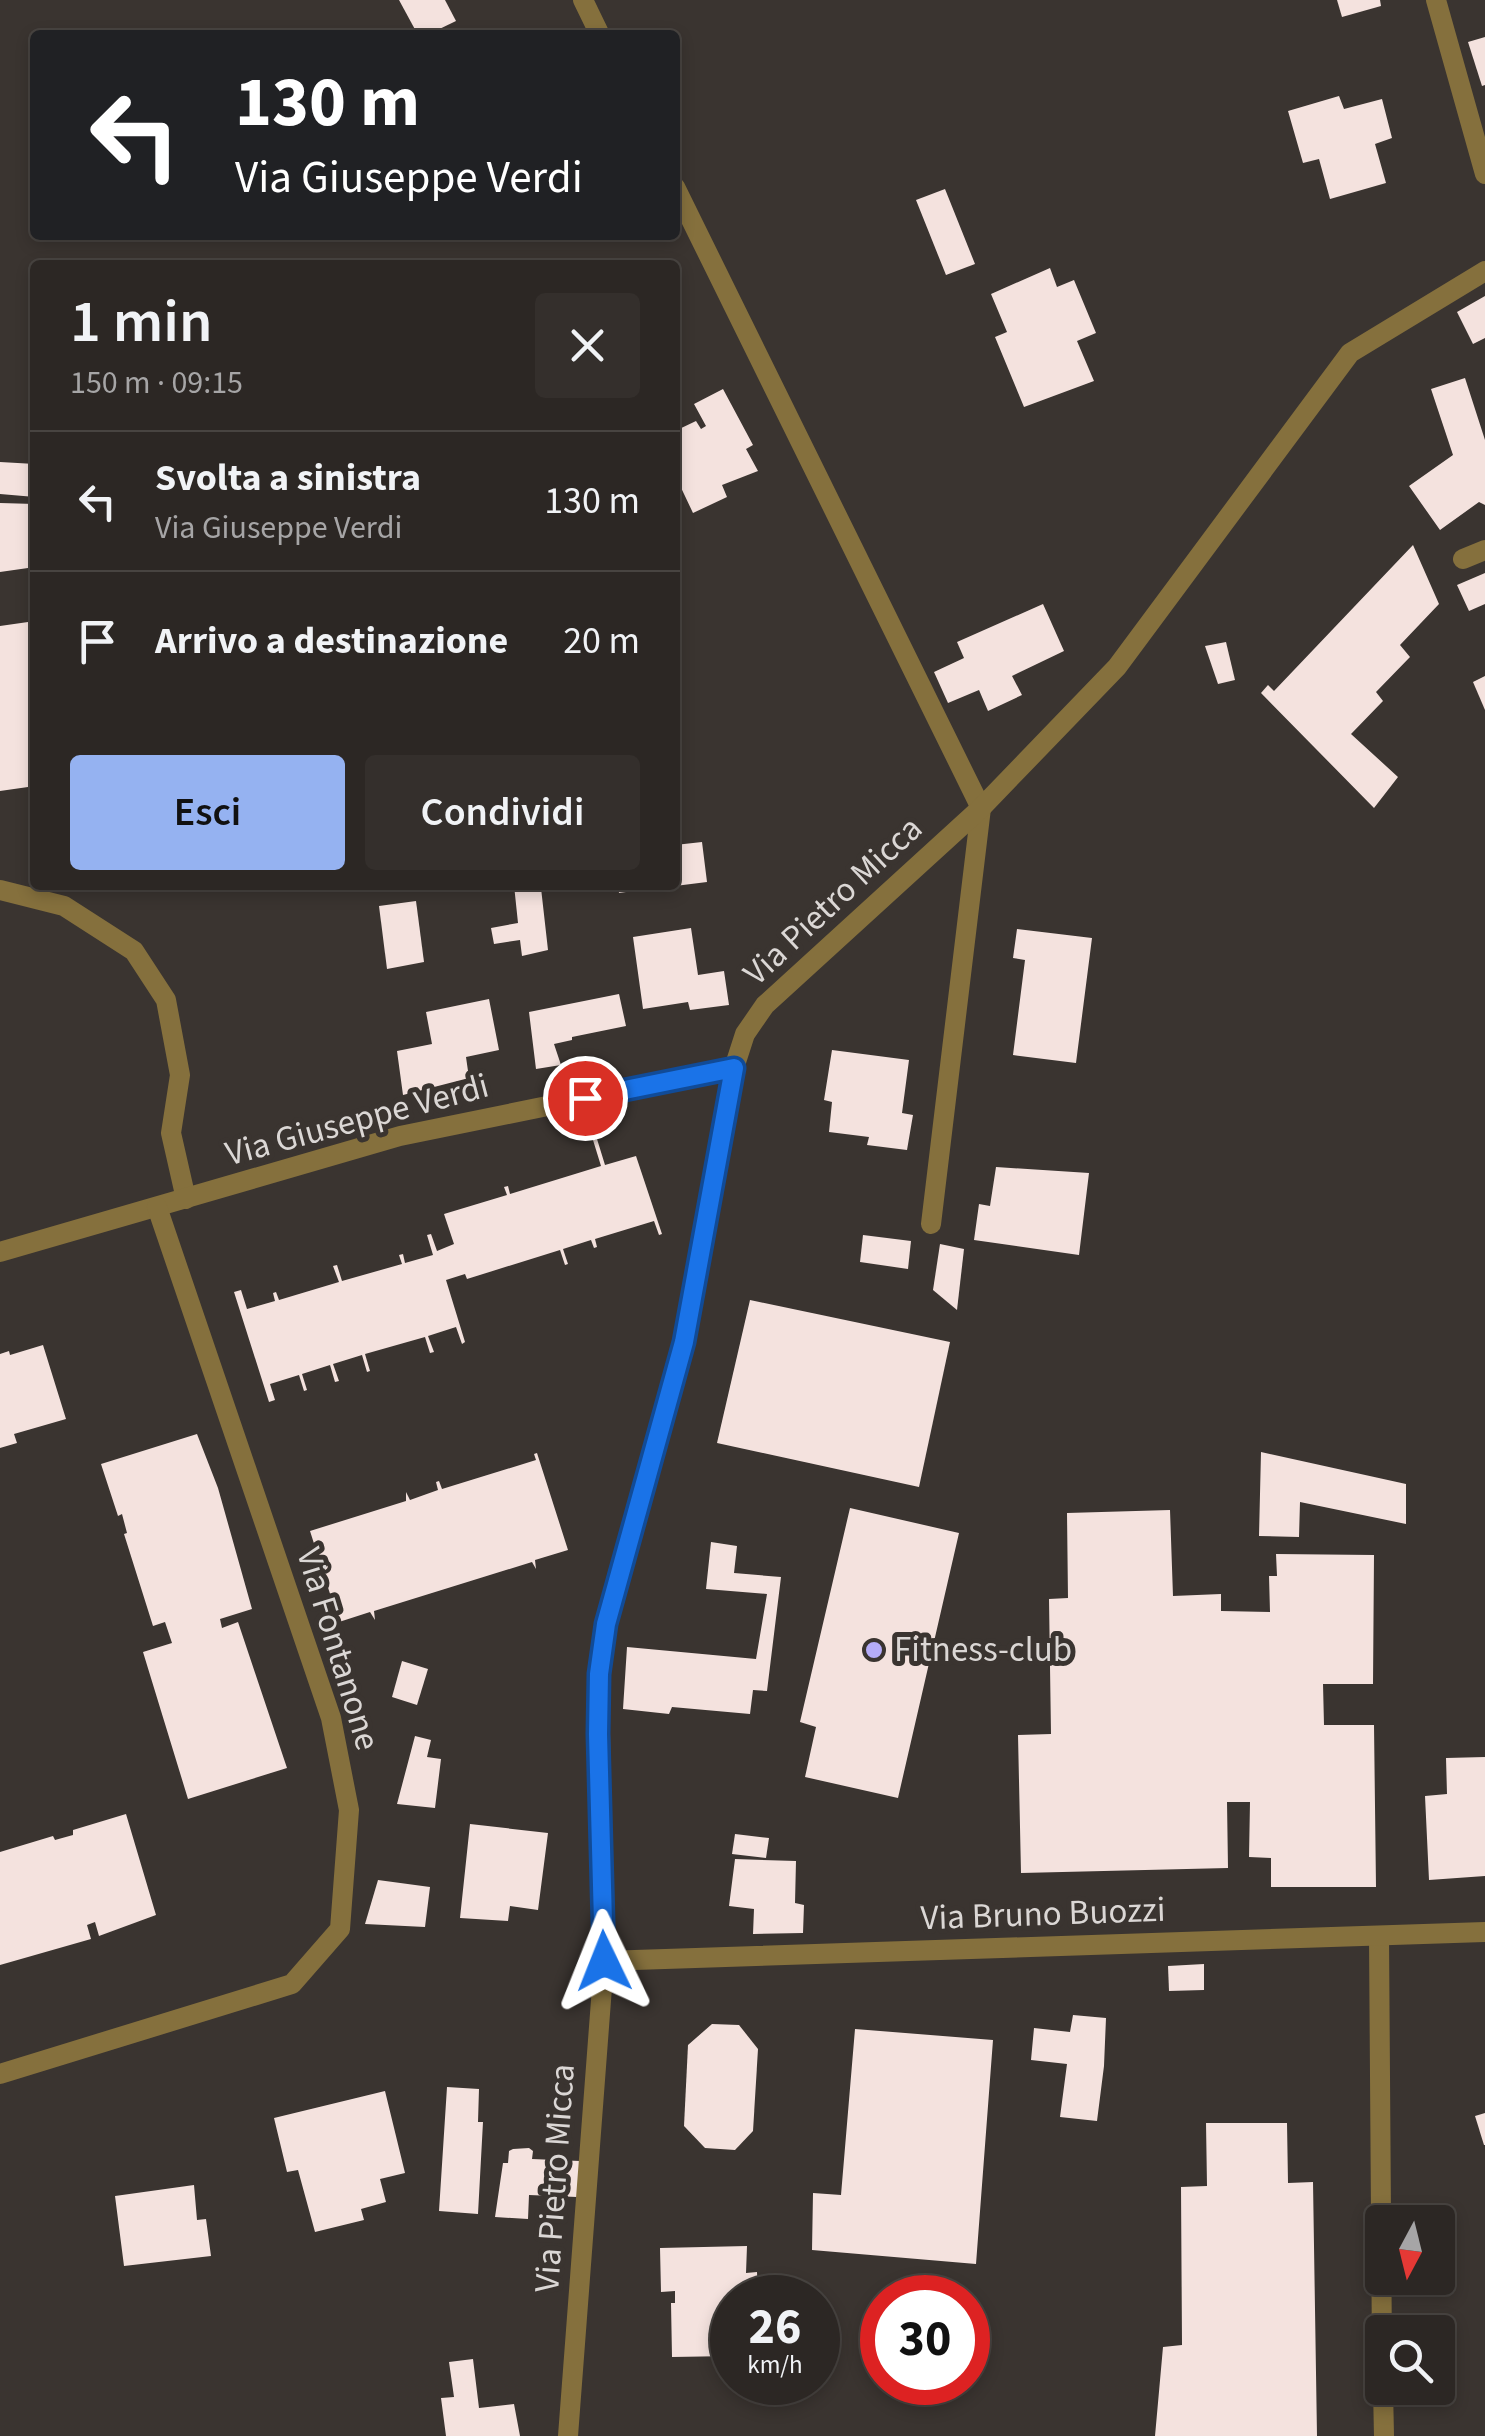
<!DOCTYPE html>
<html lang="it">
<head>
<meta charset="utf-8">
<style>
	:root { --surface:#2c2724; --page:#342f2c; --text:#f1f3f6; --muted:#a6a5a6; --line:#484441; --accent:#95b2f1 }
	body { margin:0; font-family:"Source Sans 3",sans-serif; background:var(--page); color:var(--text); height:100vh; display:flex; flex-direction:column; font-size:38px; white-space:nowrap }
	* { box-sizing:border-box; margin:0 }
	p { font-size:32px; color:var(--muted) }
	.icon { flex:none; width:55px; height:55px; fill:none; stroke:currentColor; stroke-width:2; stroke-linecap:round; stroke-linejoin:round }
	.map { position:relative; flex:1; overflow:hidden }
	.side { position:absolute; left:30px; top:260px; width:650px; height:630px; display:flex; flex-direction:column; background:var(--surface); border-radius:10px; box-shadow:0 5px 15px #0003,0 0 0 2px var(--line) }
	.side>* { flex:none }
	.guide { position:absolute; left:30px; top:30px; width:650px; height:210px; border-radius:10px; box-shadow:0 5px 15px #0003,0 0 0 2px var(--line); background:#202124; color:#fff; overflow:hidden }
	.needle { width:65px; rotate:187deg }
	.tools { position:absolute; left:1365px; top:2205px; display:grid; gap:20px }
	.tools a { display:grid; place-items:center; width:90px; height:90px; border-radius:10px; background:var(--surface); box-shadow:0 5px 15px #0003,0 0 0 2px var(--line); font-size:50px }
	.speed { position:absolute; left:710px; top:2275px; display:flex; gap:20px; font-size:50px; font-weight:700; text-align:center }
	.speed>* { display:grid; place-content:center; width:130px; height:130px; border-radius:50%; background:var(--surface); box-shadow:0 5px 15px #0003,0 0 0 2px var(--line); line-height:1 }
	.speed small { font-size:25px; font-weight:400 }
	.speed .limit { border:15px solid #d22; background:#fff; color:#111 }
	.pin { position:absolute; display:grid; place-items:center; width:85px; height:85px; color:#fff; margin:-42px; border:5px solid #fff; border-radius:50%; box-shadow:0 2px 10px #0007 }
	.me { position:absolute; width:110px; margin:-55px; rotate:358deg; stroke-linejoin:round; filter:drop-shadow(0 0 8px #0008) }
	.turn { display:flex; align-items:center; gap:35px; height:210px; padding:0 40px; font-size:45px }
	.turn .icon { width:130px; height:130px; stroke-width:2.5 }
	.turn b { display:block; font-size:70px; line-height:85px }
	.round { display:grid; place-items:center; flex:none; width:105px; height:105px; border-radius:10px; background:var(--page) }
	.summary { display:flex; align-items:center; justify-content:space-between; height:170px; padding:0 40px }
	h1 { font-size:60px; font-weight:600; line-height:75px }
	.cta { display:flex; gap:20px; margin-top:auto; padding:20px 40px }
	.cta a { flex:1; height:115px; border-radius:10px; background:var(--accent); color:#111; font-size:40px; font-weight:600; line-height:115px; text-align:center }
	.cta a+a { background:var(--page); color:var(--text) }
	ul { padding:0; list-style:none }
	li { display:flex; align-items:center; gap:30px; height:140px; padding:0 40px; border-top:2px solid var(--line) }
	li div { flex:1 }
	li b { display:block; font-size:38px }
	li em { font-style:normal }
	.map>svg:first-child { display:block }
	.building { fill:#f4e2de }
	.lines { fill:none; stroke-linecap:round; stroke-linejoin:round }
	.service { stroke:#85703d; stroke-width:20 }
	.minor { stroke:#85703d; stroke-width:20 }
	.route-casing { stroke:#114b97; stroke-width:25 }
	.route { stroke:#1a73e8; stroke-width:18 }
	.poi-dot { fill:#b5acf8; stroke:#3a3430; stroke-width:4 }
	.labels { text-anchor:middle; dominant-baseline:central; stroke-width:10; stroke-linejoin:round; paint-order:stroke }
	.street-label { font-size:35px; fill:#dbd7d5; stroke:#3a3430 }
	.poi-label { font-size:35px; fill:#dbd7d5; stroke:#3a3430; text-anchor:start }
</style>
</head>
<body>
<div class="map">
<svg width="1485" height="2436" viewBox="0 0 1485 2436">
	<rect width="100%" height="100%" fill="#3a3430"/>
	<g class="building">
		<polygon points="399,0 445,0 456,21 427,35 418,35"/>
		<polygon points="1337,0 1380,0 1381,6 1342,17"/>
		<polygon points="1485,37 1485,85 1482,86 1468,42"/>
		<polygon points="1339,96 1344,109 1382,99 1392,138 1375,144 1386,183 1330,199 1319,159 1303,163 1288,111"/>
		<polygon points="945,189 975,264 946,275 916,200"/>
		<polygon points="1050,268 1057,287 1074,280 1096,333 1077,341 1094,381 1024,407 995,337 1007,332 991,294"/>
		<polygon points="1485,296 1485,338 1473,344 1457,312"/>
		<polygon points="1465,378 1485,440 1485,505 1479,502 1440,530 1409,486 1453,455 1431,389"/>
		<polygon points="723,389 753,445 746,449 758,471 722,485 727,497 693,513 675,475 675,431 696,421 701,429 706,426 694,404"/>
		<polygon points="0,462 35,464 35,497 0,494"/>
		<polygon points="0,503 35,504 35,567 0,572"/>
		<polygon points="1413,545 1439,604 1400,645 1410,657 1376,692 1383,701 1351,734 1398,777 1374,808 1261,693 1268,685 1274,691"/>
		<polygon points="1485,573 1485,604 1469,611 1457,585"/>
		<polygon points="1043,604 1064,651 1012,676 1022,695 988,711 979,690 948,703 934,672 964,658 957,642"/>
		<polygon points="35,621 35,786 0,791 0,626"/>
		<polygon points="1226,642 1235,680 1218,684 1205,646"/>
		<polygon points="1485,676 1485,710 1473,682"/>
		<polygon points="702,842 707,882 675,886 675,845"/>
		<polygon points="514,885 541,888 548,950 522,956 520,940 494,944 491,928 518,923"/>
		<polygon points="618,885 661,885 661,887 619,893"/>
		<polygon points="416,901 424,962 387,969 379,906"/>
		<polygon points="691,928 698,975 724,971 729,1005 690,1010 688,1002 643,1009 633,937"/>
		<polygon points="1017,929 1092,938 1076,1063 1013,1055 1025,960 1013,958"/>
		<polygon points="619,994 626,1026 572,1037 572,1040 554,1044 561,1065 536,1069 529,1012"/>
		<polygon points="489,999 499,1050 466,1057 469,1078 403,1095 397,1051 432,1044 426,1012"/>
		<polygon points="832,1050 909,1060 902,1113 913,1115 907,1150 867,1145 869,1137 829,1132 832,1102 824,1100"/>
		<polygon points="597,1139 605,1165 636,1156 662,1234 659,1235 654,1221 595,1239 597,1247 594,1248 591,1240 563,1249 568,1264 565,1265 560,1250 467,1279 465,1274 446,1280 465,1342 462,1344 456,1327 428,1336 434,1352 430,1353 425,1337 365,1354 370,1371 367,1372 362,1355 333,1364 339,1381 335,1382 330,1365 302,1374 307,1390 304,1391 299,1375 270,1384 275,1400 269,1402 234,1292 241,1290 247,1309 275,1301 273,1293 276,1292 279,1300 339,1282 333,1266 337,1265 342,1281 402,1264 399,1255 403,1254 405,1263 433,1255 427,1235 431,1234 437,1251 454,1244 444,1214 507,1195 504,1187 508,1186 510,1194 601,1166 593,1140"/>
		<polygon points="996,1167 1089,1173 1079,1255 974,1240 979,1204 990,1206"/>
		<polygon points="863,1235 911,1241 908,1269 860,1262"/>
		<polygon points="940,1244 964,1249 957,1310 933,1290"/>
		<polygon points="750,1300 950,1342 919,1487 717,1443"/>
		<polygon points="43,1345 66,1419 14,1434 17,1443 0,1448 0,1354 9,1351 10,1355"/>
		<polygon points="197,1434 218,1488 252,1609 220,1619 222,1628 238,1622 287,1768 188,1799 143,1652 172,1643 165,1622 153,1626 124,1534 127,1533 122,1514 118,1516 101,1464"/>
		<polygon points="1261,1452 1406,1484 1406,1524 1300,1502 1299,1537 1259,1536"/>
		<polygon points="537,1453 568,1550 535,1560 536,1569 532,1562 374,1611 375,1620 370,1612 339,1622 310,1531 406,1501 406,1492 410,1500 438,1490 436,1482 439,1481 442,1489 536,1460 534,1454"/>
		<polygon points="850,1508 959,1533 898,1798 805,1777 816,1727 800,1722"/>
		<polygon points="1170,1510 1173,1596 1221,1594 1221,1611 1270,1612 1269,1576 1277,1576 1276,1554 1374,1555 1373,1684 1323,1684 1324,1725 1374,1725 1376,1887 1271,1887 1271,1858 1249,1857 1250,1802 1227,1802 1228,1868 1021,1873 1018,1735 1051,1734 1049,1599 1068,1598 1067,1513"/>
		<polygon points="711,1542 737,1546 734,1573 781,1577 767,1691 753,1690 750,1714 672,1707 669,1714 623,1709 627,1647 756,1659 767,1594 706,1589"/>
		<polygon points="402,1661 428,1669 417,1705 392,1697"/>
		<polygon points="415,1736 431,1740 427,1757 441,1759 435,1808 397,1804"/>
		<polygon points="1485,1757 1485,1876 1429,1880 1425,1796 1447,1794 1446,1758"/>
		<polygon points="126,1814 156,1915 99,1936 95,1922 87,1925 91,1939 0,1965 0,1852 53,1836 55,1840 73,1835 73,1830"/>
		<polygon points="470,1824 548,1833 538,1910 510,1906 508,1921 460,1918"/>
		<polygon points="735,1834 769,1838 766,1858 732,1854"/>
		<polygon points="735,1859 796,1861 795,1903 804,1905 803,1933 753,1934 754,1909 729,1906"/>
		<polygon points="378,1880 430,1887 425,1927 365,1924"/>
		<polygon points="1204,1964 1204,1990 1169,1991 1168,1966"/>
		<polygon points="1073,2015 1106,2018 1104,2066 1097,2121 1060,2117 1067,2064 1031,2060 1034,2028 1070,2032"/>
		<polygon points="712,2024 739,2025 758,2049 753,2131 735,2150 705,2148 684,2126 688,2045"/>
		<polygon points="855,2029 993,2040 976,2264 812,2250 813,2193 841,2195"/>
		<polygon points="447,2087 479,2089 478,2122 483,2122 478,2214 439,2211"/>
		<polygon points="385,2091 405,2173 380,2179 386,2202 361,2209 364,2220 315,2232 298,2170 287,2172 274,2118"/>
		<polygon points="1485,2113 1485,2145 1484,2145 1475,2116"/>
		<polygon points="1206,2123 1287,2123 1288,2183 1313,2182 1317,2436 1155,2436 1163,2347 1182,2345 1181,2187 1207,2186"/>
		<polygon points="529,2148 533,2151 532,2159 580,2161 577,2197 529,2195 528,2219 495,2217 503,2163 508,2163 509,2151 513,2149"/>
		<polygon points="194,2185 197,2220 206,2219 211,2256 124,2266 115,2196"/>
		<polygon points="747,2246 746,2273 757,2272 758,2298 732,2298 732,2356 672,2357 671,2303 675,2303 675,2291 661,2292 660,2248"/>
		<polygon points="473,2359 479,2408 514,2404 520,2436 446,2436 441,2398 454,2397 449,2362"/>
	</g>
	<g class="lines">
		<g class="service">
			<polyline points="0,890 64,906 134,951 166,1000 180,1075 171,1133 186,1199"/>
			<polyline points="931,1224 981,808"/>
		</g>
		<g class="minor">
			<polyline points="583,0 600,35"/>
			<polyline points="1436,0 1485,174"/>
			<polyline points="675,187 981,808"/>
			<polyline points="1463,559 1485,550"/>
			<polyline points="0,1252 400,1136 734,1068"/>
			<polyline points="1379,1936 1382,2356"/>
			<polyline points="604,1961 1485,1932"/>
			<polyline points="0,2074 292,1984 340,1929 349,1810 331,1718 157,1207"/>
			<polyline points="1383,2388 1384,2436"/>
			<polyline points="568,2436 604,1961 599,1674 606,1624 684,1341 734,1068 745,1034 765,1005 981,808 1117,667 1350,353 1485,271"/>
		</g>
	</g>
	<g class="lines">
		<g class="route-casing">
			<polyline id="route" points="585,1098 734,1068 684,1342 606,1624 599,1674 598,1734 604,1961"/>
		</g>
		<use href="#route" class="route"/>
	</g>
	<circle class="poi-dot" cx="874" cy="1650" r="10"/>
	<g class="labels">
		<g class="street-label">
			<text transform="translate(833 901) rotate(-43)">Via Pietro Micca</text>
			<text transform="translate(357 1120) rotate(-15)">Via Giuseppe Verdi</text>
			<text transform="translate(338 1649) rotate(73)">Via Fontanone</text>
			<text transform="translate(1043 1914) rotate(-2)">Via Bruno Buozzi</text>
			<text transform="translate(555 2178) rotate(-86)">Via Pietro Micca</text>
		</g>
		<g class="poi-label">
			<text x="894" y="1650">Fitness-club</text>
		</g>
	</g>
</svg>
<div class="tools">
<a><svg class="needle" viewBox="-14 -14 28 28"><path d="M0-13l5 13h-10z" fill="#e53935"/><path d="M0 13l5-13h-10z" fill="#a6a5a6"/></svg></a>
<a><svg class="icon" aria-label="search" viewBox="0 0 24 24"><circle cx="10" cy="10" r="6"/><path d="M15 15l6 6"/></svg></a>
</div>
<div class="speed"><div>26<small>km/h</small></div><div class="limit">30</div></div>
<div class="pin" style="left:585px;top:1098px;background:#d93025"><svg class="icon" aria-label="arrive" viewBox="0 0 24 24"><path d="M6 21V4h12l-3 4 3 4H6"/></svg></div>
<svg class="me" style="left:604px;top:1961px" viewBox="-20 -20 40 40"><path d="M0-17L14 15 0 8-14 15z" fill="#1a73e8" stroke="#fff" stroke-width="4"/></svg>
<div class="guide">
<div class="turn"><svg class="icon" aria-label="left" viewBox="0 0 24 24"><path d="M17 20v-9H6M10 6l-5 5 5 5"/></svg><div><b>130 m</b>Via Giuseppe Verdi</div></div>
</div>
<section class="side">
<div class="summary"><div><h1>1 min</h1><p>150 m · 09:15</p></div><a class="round"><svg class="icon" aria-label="close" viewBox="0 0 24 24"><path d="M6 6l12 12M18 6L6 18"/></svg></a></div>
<ul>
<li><svg class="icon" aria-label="left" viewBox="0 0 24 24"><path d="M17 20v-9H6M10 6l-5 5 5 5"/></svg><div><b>Svolta a sinistra</b><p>Via Giuseppe Verdi</p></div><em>130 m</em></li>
<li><svg class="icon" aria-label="arrive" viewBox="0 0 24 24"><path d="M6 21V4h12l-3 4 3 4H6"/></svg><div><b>Arrivo a destinazione</b></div><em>20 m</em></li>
</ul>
<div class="cta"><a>Esci</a><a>Condividi</a></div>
</section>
</div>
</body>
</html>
